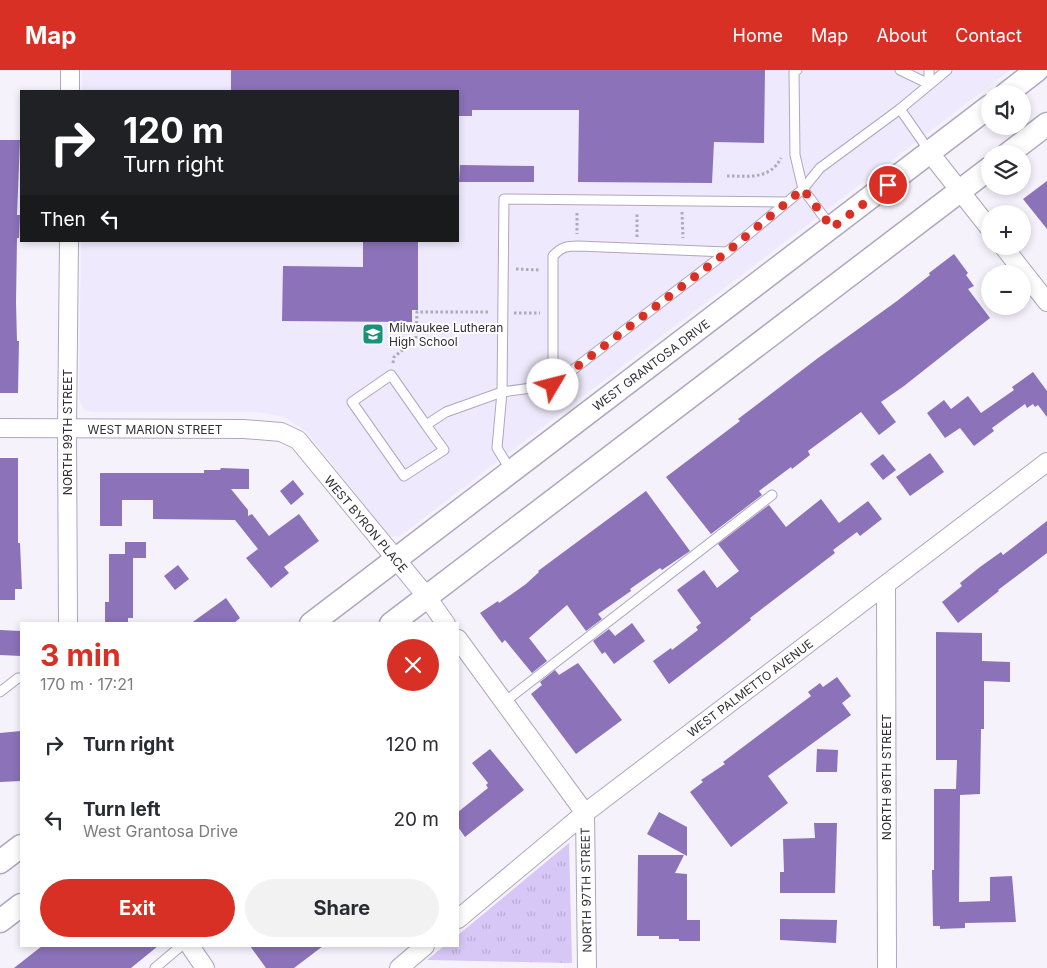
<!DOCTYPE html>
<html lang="en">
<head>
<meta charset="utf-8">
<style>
	:root { --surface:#fff; --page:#f2f2f3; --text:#2b2b33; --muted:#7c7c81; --accent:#d93025 }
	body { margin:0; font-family:Inter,sans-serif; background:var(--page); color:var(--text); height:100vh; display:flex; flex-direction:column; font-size:19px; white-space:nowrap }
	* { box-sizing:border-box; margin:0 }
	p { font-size:16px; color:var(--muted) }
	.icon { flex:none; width:28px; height:28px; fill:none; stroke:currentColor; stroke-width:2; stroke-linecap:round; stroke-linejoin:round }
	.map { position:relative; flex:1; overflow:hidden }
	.panel { position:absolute; left:20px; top:552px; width:439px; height:325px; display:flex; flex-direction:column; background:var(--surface); border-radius:0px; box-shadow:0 2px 8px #0003 }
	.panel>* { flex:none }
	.top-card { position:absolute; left:20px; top:20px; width:439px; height:152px; border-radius:0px; box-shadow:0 2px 8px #0003; background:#202124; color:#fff; overflow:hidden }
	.controls { position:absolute; left:981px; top:15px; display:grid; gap:10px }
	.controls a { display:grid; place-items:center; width:50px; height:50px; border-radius:50%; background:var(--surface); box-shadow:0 2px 8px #0003; font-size:25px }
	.pin { position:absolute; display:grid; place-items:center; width:42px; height:42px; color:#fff; margin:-21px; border:2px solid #fff; border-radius:50%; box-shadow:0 1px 5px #0007 }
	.me { position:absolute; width:55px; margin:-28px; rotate:53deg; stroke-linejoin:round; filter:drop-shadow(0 0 4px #0008) }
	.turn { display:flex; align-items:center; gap:18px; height:105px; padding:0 20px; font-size:22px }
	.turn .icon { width:65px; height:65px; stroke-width:2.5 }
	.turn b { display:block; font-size:35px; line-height:42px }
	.then { display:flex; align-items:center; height:48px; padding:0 20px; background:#0003; gap:10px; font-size:19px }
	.round { display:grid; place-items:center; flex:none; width:52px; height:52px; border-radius:26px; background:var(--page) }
	.head { display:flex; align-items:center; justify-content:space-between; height:85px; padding:0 20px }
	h1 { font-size:30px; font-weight:700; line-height:38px; color:var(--accent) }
	.cta { display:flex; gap:10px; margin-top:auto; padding:10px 20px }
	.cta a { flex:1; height:58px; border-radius:30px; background:var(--accent); color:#fff; font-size:20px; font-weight:700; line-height:58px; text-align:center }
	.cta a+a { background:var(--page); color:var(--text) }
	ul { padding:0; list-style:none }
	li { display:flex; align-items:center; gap:15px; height:75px; padding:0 20px }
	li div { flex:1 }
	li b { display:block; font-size:19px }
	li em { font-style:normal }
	header { display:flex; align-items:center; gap:30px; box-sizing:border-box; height:70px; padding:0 25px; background:var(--accent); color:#fff }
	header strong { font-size:24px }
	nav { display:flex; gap:28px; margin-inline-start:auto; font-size:18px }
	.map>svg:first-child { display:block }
	.built { fill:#eee9fc }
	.grass { fill:url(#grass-tufts) }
	.building { fill:#8b72b9 }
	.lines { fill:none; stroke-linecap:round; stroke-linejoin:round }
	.service-casing { stroke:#aea7bf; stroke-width:11 }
	.minor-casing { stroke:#aea7bf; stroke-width:20 }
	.tertiary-casing { stroke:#aea7bf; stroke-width:25 }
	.path { stroke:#aeabb5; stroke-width:3; stroke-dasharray:2.5 2.5; stroke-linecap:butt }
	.service { stroke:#fff; stroke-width:9 }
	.minor { stroke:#fff; stroke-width:18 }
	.tertiary { stroke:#fff; stroke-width:22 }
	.route { stroke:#d93025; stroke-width:9; stroke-dasharray:0 16.2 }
	.labels { text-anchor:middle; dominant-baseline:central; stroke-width:4; stroke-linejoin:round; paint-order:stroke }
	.poi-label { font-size:12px; fill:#302d37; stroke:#fff; text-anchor:start }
	.street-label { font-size:12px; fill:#302d37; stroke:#fff }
</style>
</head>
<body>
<header>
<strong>Map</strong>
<nav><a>Home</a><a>Map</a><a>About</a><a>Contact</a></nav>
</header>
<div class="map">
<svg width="1047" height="898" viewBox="0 0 1047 898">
	<defs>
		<pattern id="grass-tufts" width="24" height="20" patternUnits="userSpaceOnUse" patternTransform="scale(1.25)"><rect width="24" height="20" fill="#d6c7f6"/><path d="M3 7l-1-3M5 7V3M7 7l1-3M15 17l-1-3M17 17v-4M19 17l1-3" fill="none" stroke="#b8abd4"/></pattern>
	</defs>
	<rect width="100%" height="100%" fill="#f5f2fc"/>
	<polygon class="built" points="82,0 1010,0 409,459 398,466 390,467 306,361 284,347 258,342 92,342 84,340 79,329 81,171 458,171 458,21 82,21"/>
	<polygon class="grass" points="569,773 572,893 427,890 444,876 458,876 458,865"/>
	<g class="building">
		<polygon points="231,0 765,0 764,73 714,72 712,113 578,112 579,40 472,40 472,46 458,46 458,21 231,21"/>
		<polygon points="0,70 20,70 17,145 20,145 19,168 17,168 16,232 17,271 19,271 18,323 0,323"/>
		<polygon points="460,95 534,96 534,112 459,112"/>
		<polygon points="1047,111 1047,159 1023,129"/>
		<polygon points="363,171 418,171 418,240 412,240 412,252 282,251 283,196 363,197"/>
		<polygon points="954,184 968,203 966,205 974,216 968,219 990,248 904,316 881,332 896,352 879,365 861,342 808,381 810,385 792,399 791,397 759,421 762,425 711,464 666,407 740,351 738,349 818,288 897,231 930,205 929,203"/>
		<polygon points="1033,302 1047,321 1047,347 1038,335 1035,337 1033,334 1027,338 1025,334 992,358 994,361 974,376 960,358 945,368 927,343 944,330 951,339 968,326 981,343 1014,320 1012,317"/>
		<polygon points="930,383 944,402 910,426 896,407"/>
		<polygon points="883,384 896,400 883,410 870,394"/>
		<polygon points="0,388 18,388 18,473 20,473 22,519 15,519 15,530 0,530"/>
		<polygon points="221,398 249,399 249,419 231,419 248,440 248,446 252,444 269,466 299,444 319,471 284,497 289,503 271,518 246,488 258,479 235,450 153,449 153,430 122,430 122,456 100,456 100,403 204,403 204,400 220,400"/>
		<polygon points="293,410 304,424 291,435 280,421"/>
		<polygon points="646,421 690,481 662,500 660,498 630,519 631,521 598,544 602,549 586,561 567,535 529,568 547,591 532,603 505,570 502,573 480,543 498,531 499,533 526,514 539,502 538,501"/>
		<polygon points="821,429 839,453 868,431 882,449 860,466 857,462 833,480 835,483 750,548 751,550 726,570 669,614 653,591 671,578 672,580 698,560 696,557 701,553 677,520 704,500 717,518 739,501 718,474 769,435 786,457"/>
		<polygon points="1047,451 1047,483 998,520 999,521 958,553 942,532 962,516 960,513 980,497 1001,482 1003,485"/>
		<polygon points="125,472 146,472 146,488 133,488 133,548 128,548 128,554 105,554 105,532 109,532 109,484 125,484"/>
		<polygon points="178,495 189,509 175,520 164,506"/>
		<polygon points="226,528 240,548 233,554 190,554"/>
		<polygon points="632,553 645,571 614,594 605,582 602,584 593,571 609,559 615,566"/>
		<polygon points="0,560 21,561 21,586 0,585"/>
		<polygon points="936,562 982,563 982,591 1010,592 1010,612 984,611 984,659 981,659 980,724 960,725 959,832 990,831 990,807 1012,806 1016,852 965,853 965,858 940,859 940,856 933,856 932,800 934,800 934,719 956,719 957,690 936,690"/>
		<polygon points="578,593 622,650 576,684 531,624 542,615 540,612 555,600 559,605"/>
		<polygon points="837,607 851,626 842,633 851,645 768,706 788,733 731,777 690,722 703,712 701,710 725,694 723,692 811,626 808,622 820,613 823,617"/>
		<polygon points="21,661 21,711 0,712 0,663"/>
		<polygon points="490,679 524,720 465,767 458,757 458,742 488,718 486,715 488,713 472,693"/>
		<polygon points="817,679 838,680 837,702 816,702"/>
		<polygon points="659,742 687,757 687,786 647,764"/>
		<polygon points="814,753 837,753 835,823 780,823 780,802 784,802 783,769 815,768"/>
		<polygon points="638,785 684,785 675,803 687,804 687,850 700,850 700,871 679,871 679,869 659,869 659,866 637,866"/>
		<polygon points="780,849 837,850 836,873 780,870"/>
		<polygon points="42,876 158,876 131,898 14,898"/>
		<polygon points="250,876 323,876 294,898 266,898"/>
	</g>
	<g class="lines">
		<g class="service-casing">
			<g id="service">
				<polyline points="797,0 794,2 795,85 803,119 832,158"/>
				<polyline points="900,0 929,14"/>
				<polyline points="929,14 929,0"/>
				<polyline points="900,39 930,82"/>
				<path d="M553 315V186C561 177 567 176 578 176L727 182"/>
				<polyline points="426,355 391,305 352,332 404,406 444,380 426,355 446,342 502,322 553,315 727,182 803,119 820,98 900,39 947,0"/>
				<polyline points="511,401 497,378 502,322 504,129 786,132"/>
				<polyline points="0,622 18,608 21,608"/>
				<polyline points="503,633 772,425"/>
				<polyline points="155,898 181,876"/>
			</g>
		</g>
		<g class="minor-casing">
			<g id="minor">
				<polyline points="70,21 70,0"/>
				<polyline points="930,83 990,159"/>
				<polyline points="1003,176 1047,232"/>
				<polyline points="0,358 244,359 281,362 298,370 427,527 446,554"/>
				<polyline points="886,515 887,898"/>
				<polyline points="68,554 67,359 69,171"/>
				<polyline points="458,569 585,743 587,898"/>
				<polyline points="458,849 585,743 1047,392"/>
				<polyline points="190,876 205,898"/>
				<polyline points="399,898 425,876"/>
			</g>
		</g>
		<g class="tertiary-casing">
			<g id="tertiary">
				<polyline points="1006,24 1037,0"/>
				<polyline points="1008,84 1047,54"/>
				<polyline points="311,554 990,36"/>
				<polyline points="391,554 990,98"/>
				<polyline points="0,792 21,776"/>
				<polyline points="0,851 21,835"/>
			</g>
		</g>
		<g class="path">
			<path d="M727 106C748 106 770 110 781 88"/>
			<polyline points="682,142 683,168"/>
			<polyline points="577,143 577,164"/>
			<polyline points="637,167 637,144"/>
			<polyline points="516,199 540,200"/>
			<polyline points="514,243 540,243"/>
			<polyline points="393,293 394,287 416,269 417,242 490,242"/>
		</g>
		<use href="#service" class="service"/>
		<use href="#minor" class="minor"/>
		<use href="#tertiary" class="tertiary"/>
	</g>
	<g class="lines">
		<polyline class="route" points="553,315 727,182 803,119 832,158 888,115"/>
	</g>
	<defs>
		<g id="school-square" transform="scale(1.125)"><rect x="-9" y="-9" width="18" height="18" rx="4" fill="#199277" stroke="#fff"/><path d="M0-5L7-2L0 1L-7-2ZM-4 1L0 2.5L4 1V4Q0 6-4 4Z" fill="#fff"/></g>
	</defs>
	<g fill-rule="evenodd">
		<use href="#school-square" x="373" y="264"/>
	</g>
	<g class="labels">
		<g class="poi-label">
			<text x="389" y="257">Milwaukee Lutheran<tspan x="389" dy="14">High School</tspan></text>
		</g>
		<g class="street-label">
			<text transform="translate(651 295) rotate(-37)">WEST GRANTOSA DRIVE</text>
			<text x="155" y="359">WEST MARION STREET</text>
			<text transform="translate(67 362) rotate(-90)">NORTH 99TH STREET</text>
			<text transform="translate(366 454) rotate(50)">WEST BYRON PLACE</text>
			<text transform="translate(750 618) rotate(-37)">WEST PALMETTO AVENUE</text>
			<text transform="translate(886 707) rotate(-90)">NORTH 96TH STREET</text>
			<text transform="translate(586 820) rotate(-91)">NORTH 97TH STREET</text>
		</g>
	</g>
</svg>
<div class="controls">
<a><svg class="icon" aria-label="sound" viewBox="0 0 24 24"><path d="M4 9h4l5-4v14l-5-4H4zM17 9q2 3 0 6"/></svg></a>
<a><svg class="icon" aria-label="layers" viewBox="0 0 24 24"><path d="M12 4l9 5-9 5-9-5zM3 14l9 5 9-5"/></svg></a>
<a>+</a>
<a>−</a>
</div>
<div class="pin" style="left:888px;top:115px;background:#d93025"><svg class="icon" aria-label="arrive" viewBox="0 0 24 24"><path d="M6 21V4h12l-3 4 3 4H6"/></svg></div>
<svg class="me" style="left:553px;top:315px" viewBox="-20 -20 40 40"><circle r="19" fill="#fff"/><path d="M0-13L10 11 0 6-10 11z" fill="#d93025"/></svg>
<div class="top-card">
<div class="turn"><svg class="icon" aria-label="right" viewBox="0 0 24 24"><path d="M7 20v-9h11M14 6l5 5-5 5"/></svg><div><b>120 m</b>Turn right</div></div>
<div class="then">Then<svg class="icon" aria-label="left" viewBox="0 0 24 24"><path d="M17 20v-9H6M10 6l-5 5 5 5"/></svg></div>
</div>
<section class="panel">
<div class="head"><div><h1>3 min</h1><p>170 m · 17:21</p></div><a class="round" style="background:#d93025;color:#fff"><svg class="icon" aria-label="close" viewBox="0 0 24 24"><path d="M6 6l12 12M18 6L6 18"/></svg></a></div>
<ul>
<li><svg class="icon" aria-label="right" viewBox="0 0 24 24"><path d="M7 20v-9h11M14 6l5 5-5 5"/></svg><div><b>Turn right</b></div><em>120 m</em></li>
<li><svg class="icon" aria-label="left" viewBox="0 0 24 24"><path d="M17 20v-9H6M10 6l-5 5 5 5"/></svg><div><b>Turn left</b><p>West Grantosa Drive</p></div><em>20 m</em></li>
</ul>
<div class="cta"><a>Exit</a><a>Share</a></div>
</section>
</div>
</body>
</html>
